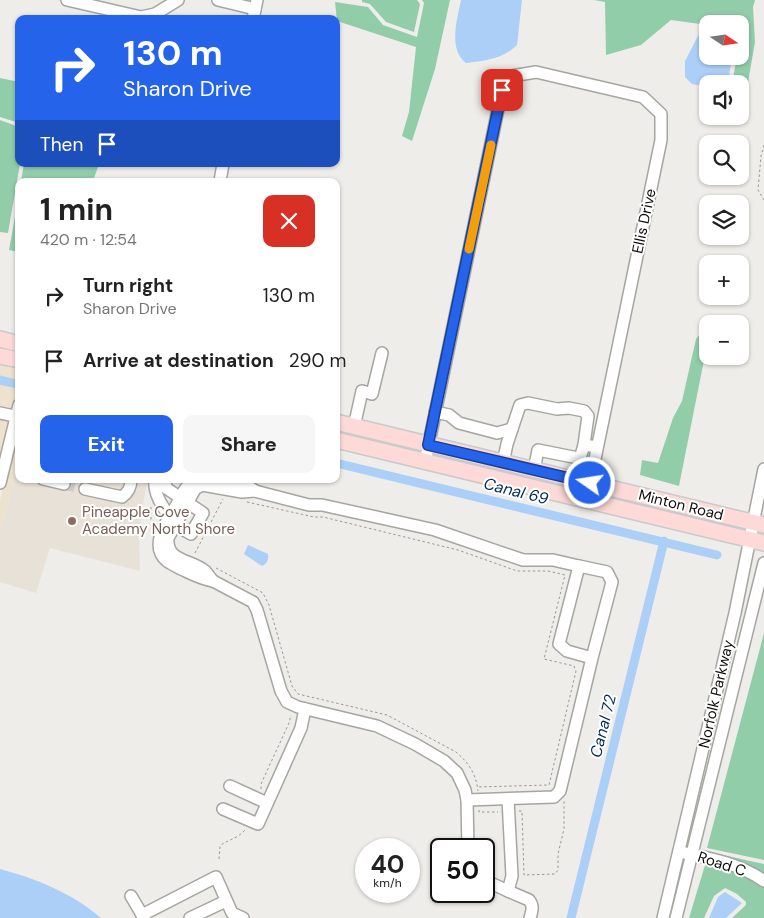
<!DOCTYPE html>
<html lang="en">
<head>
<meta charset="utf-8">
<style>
	:root { --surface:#fff; --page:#f6f6f6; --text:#222; --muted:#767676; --accent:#2563eb }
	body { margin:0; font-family:"DM Sans",sans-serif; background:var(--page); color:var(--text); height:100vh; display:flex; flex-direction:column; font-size:19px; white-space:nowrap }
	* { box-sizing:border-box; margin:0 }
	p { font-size:16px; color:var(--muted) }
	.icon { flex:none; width:28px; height:28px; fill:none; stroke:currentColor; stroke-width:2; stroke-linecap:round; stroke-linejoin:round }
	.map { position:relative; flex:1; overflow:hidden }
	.drawer { position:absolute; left:15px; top:178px; width:325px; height:305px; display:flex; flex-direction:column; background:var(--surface); border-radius:10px; box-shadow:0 1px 4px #0004 }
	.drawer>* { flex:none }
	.banner { position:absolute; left:15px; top:15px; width:325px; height:152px; border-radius:10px; box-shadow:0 1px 4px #0004; background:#2563eb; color:#fff; overflow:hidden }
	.needle { width:32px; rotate:103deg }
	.fabs { position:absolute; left:699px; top:15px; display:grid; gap:10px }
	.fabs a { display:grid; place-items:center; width:50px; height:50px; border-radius:10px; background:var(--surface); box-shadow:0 1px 4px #0004; font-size:25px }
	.speed { position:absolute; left:355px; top:838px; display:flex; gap:10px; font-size:25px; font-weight:700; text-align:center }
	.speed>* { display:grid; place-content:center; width:65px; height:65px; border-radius:50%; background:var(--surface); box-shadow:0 1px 4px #0004; line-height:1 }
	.speed small { font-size:12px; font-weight:400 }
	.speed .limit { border:2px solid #111; border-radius:8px; background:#fff; color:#111 }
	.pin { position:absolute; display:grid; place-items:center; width:42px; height:42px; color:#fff; margin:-21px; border-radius:10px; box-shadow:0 2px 8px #0006 }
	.me { position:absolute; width:55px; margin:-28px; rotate:283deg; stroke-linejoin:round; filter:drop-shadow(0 0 4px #0008) }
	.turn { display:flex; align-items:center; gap:18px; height:105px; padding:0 25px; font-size:22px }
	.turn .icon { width:65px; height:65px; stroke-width:2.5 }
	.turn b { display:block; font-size:35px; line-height:42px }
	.then { display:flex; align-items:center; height:48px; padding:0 25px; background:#0003; gap:10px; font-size:19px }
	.round { display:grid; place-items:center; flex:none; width:52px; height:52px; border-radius:10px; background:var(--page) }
	.summary { display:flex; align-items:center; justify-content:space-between; height:85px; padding:0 25px }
	h1 { font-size:30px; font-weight:700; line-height:38px }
	.primary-button { display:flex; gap:10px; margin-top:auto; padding:10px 25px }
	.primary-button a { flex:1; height:58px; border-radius:10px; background:var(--accent); color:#fff; font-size:20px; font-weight:700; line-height:58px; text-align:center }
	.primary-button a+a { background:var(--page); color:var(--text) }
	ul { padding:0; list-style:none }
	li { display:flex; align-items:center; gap:15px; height:65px; padding:0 25px }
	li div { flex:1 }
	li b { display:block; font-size:19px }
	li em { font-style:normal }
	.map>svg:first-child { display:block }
	.commercial { fill:#ede2cd }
	.built { fill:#e8e1d7 }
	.green { fill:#92cdaa }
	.water { fill:#accff8 }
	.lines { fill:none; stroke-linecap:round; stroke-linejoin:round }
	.canal { stroke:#accff8; stroke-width:9 }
	.minor-tunnel { stroke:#cdccc8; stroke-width:11; stroke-dasharray:11 5.5; stroke-linecap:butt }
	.minor-casing { stroke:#a7a5a1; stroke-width:14 }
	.major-casing { stroke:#cacaca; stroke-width:18 }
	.path { stroke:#9a9895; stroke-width:1; stroke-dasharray:2.5 2.5; stroke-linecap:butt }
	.minor { stroke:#fff; stroke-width:11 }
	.major { stroke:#fddad7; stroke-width:15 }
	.route-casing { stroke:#184099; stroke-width:12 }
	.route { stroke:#2563eb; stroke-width:9 }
	.slow { stroke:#f59e0b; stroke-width:9 }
	.education-dot { fill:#8d6e63; stroke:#fff; stroke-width:2 }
	.labels { text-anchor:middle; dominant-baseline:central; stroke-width:4; stroke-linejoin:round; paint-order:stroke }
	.street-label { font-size:15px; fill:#0f0e0d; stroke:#fff }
	.education-label { font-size:15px; fill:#785e54; stroke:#fff; text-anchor:start }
	.water-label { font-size:16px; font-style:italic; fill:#002b58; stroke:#fff }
</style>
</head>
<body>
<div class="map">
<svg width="764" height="918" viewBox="0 0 764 918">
	<rect width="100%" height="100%" fill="#efede9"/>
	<g class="commercial">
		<polygon points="0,356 19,360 19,405 0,483"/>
		<polygon points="19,423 19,464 0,533 0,500"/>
	</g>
	<polygon class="built" points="19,464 19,479 148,479 142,509 139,534 140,571 50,548 36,593 0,582 0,533"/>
	<g class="green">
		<polygon points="362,0 417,0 420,4 414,32 386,22 370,4 362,2"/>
		<polygon points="422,0 450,0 435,69 412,141 402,136 409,112 416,47 337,21 335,2 368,7 383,25 417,37 424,3"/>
		<polygon points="594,0 755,0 753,7 755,42 742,117 726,117 740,116 740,84 732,84 737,56 740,56 740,24 707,25 671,20 641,45 606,55 605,2"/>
		<polygon points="0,78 19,82 19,123 0,117"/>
		<polygon points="0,120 19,127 19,164 20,164 8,233 0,232"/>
		<polygon points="24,164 99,164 93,181 21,181"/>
		<polygon points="19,195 19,252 9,250"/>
		<polygon points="708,324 707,345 679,486 640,475 642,460 658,463 673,418 682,401 696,339"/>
		<polygon points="764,633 764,860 707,848"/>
		<polygon points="709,852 764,864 764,918 732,918 746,905 746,902 737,894 725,888 714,896 704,918 689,918"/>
	</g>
	<g class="water">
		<path d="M461 0H522L517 45C503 59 484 61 466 63 448 49 457 20 461 0Z"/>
		<polygon points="699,34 707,36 708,56 732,56 728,84 708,84 707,87 692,84 685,77 685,61"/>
		<path d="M248 545 268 554C269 560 267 564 262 566L244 554Z"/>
		<path d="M0 869C37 879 72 893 101 918H0Z"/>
		<polygon points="725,892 742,903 726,918 709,918 718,897"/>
	</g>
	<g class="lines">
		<g class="canal">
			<polyline points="0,380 16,384"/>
			<polyline points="336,463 717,555"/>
			<polyline points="571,918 664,541"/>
		</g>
		<polyline class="minor-tunnel" points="64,484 85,489"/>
		<g class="minor-casing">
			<g id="minor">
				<polyline points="67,0 141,17 155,14 178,0"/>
				<polyline points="218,0 255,9"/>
				<polyline points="253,19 257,0"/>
				<polyline points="220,181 223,164"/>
				<polyline points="435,412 449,415 459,423 497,433 512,429"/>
				<polyline points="0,413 19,417"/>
				<polyline points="354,427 362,391 372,394 382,353"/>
				<polyline points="425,462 502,90 512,76 536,72 643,97 661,114 661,140 590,483"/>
				<polyline points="503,463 507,444 520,405 528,403 557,409 569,408 584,411 588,416 584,445 597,447"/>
				<polyline points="534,470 538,450 578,458 581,455 584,445"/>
				<polyline points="43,479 64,484"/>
				<path d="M155 479C152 498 174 526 191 534L203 513 166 488 165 479"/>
				<path d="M196 479C186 484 181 496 176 506 166 522 149 546 167 561 171 564 176 566 181 569 192 574 201 579 213 581 210 578 208 574 205 571 191 559 166 562 168 538L195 489 202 485 242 492 255 491 244 483 224 479"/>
				<polyline points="0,483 19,405"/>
				<path d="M85 489 122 497C129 492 131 487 131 479"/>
				<polyline points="255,491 309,505 322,505 435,530 523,560 553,560 579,566"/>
				<polyline points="213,581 253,602 257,610 281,691 287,702 298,707 377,726 415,744 444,761 457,773 465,790 467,800 468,849"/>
				<polyline points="230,786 267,803"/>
				<polyline points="467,800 554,797 560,791 592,658 567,651 559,644 579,566 607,572 612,582 592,658"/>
				<polyline points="223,809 258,824 301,728 305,709"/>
				<path d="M685 853C714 859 740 864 764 881"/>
				<polyline points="484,880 508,891 512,876 508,799"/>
				<path d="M508 891 529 900C534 906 532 911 530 918"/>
				<polyline points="131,896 144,918"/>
				<polyline points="142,915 216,877 232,913 243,918"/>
				<polyline points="190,918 226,901"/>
				<polyline points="663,918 735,613 764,469"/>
				<polyline points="676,918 764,563"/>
			</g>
		</g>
		<g class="major-casing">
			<g id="major">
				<polyline points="0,339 19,344"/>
				<polyline points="0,356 19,360"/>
				<polyline points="336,422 764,525"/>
				<polyline points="336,440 764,543"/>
			</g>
		</g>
		<g class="path">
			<polyline points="764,145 761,156 758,190 764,200"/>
			<polyline points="247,502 314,517 323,517 458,550 517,571 548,571 565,575 544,659 574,666 576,671 549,785 478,787"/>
			<polyline points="151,507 151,520 154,524"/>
			<polyline points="195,553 223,499"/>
			<path d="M216 568 263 593 269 605 292 686 298 694 387 715 456 752C469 763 476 774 478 791"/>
			<polyline points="261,789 261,784 289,723 291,715"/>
			<polyline points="479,810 479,812 498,812"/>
			<polyline points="519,811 522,811 524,875 555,874 558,870 558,854 564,829 564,801"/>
			<path d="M219 859 220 846C228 839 236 840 245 830"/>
		</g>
		<use href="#minor" class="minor"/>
		<use href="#major" class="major"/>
	</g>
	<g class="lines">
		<g class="route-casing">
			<polyline id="route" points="502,90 428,445 590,483"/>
		</g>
		<use href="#route" class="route"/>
		<polyline class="slow" points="469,249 491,145"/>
	</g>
	<circle class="education-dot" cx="72" cy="521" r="5"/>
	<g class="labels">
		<g class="street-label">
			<text transform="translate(644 221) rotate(-78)">Ellis Drive</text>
			<text transform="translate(681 505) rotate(14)">Minton Road</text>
			<text transform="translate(716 694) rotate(-77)">Norfolk Parkway</text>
			<text transform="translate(722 864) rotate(18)">Road C</text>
		</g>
		<g class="education-label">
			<text x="82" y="512">Pineapple Cove<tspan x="82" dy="17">Academy North Shore</tspan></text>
		</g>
		<g class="water-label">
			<text transform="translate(516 491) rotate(14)">Canal 69</text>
			<text transform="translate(603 726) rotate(-76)">Canal 72</text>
		</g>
	</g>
</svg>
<div class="fabs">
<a><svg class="needle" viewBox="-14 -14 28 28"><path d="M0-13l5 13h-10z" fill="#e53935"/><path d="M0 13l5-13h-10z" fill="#767676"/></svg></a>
<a><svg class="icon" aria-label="sound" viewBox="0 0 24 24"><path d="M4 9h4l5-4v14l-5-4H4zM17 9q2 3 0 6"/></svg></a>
<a><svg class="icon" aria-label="search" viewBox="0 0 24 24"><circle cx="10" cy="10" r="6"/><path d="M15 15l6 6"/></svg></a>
<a><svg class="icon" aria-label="layers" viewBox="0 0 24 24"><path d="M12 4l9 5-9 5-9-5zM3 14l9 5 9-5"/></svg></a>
<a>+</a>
<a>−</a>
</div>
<div class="speed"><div>40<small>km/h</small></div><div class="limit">50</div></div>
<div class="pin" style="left:502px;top:90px;background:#d93025"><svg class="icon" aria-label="arrive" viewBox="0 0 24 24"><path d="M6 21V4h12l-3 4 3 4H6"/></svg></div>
<svg class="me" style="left:590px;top:483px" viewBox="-20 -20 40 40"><circle r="17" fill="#2563eb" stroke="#fff" stroke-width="3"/><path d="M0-11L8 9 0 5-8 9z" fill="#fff"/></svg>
<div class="banner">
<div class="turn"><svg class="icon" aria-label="right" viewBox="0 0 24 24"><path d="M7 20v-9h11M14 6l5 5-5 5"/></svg><div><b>130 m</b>Sharon Drive</div></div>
<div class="then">Then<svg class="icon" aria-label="arrive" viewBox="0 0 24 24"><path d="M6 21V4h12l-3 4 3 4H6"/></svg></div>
</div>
<section class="drawer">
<div class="summary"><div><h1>1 min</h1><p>420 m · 12:54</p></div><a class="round" style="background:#d93025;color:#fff"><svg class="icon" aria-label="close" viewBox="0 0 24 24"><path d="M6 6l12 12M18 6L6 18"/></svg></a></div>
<ul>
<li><svg class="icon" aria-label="right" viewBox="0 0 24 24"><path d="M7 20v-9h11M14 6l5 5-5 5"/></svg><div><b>Turn right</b><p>Sharon Drive</p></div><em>130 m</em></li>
<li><svg class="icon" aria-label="arrive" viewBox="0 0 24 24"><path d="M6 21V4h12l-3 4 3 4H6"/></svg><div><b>Arrive at destination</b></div><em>290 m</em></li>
</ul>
<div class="primary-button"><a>Exit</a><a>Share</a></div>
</section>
</div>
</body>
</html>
